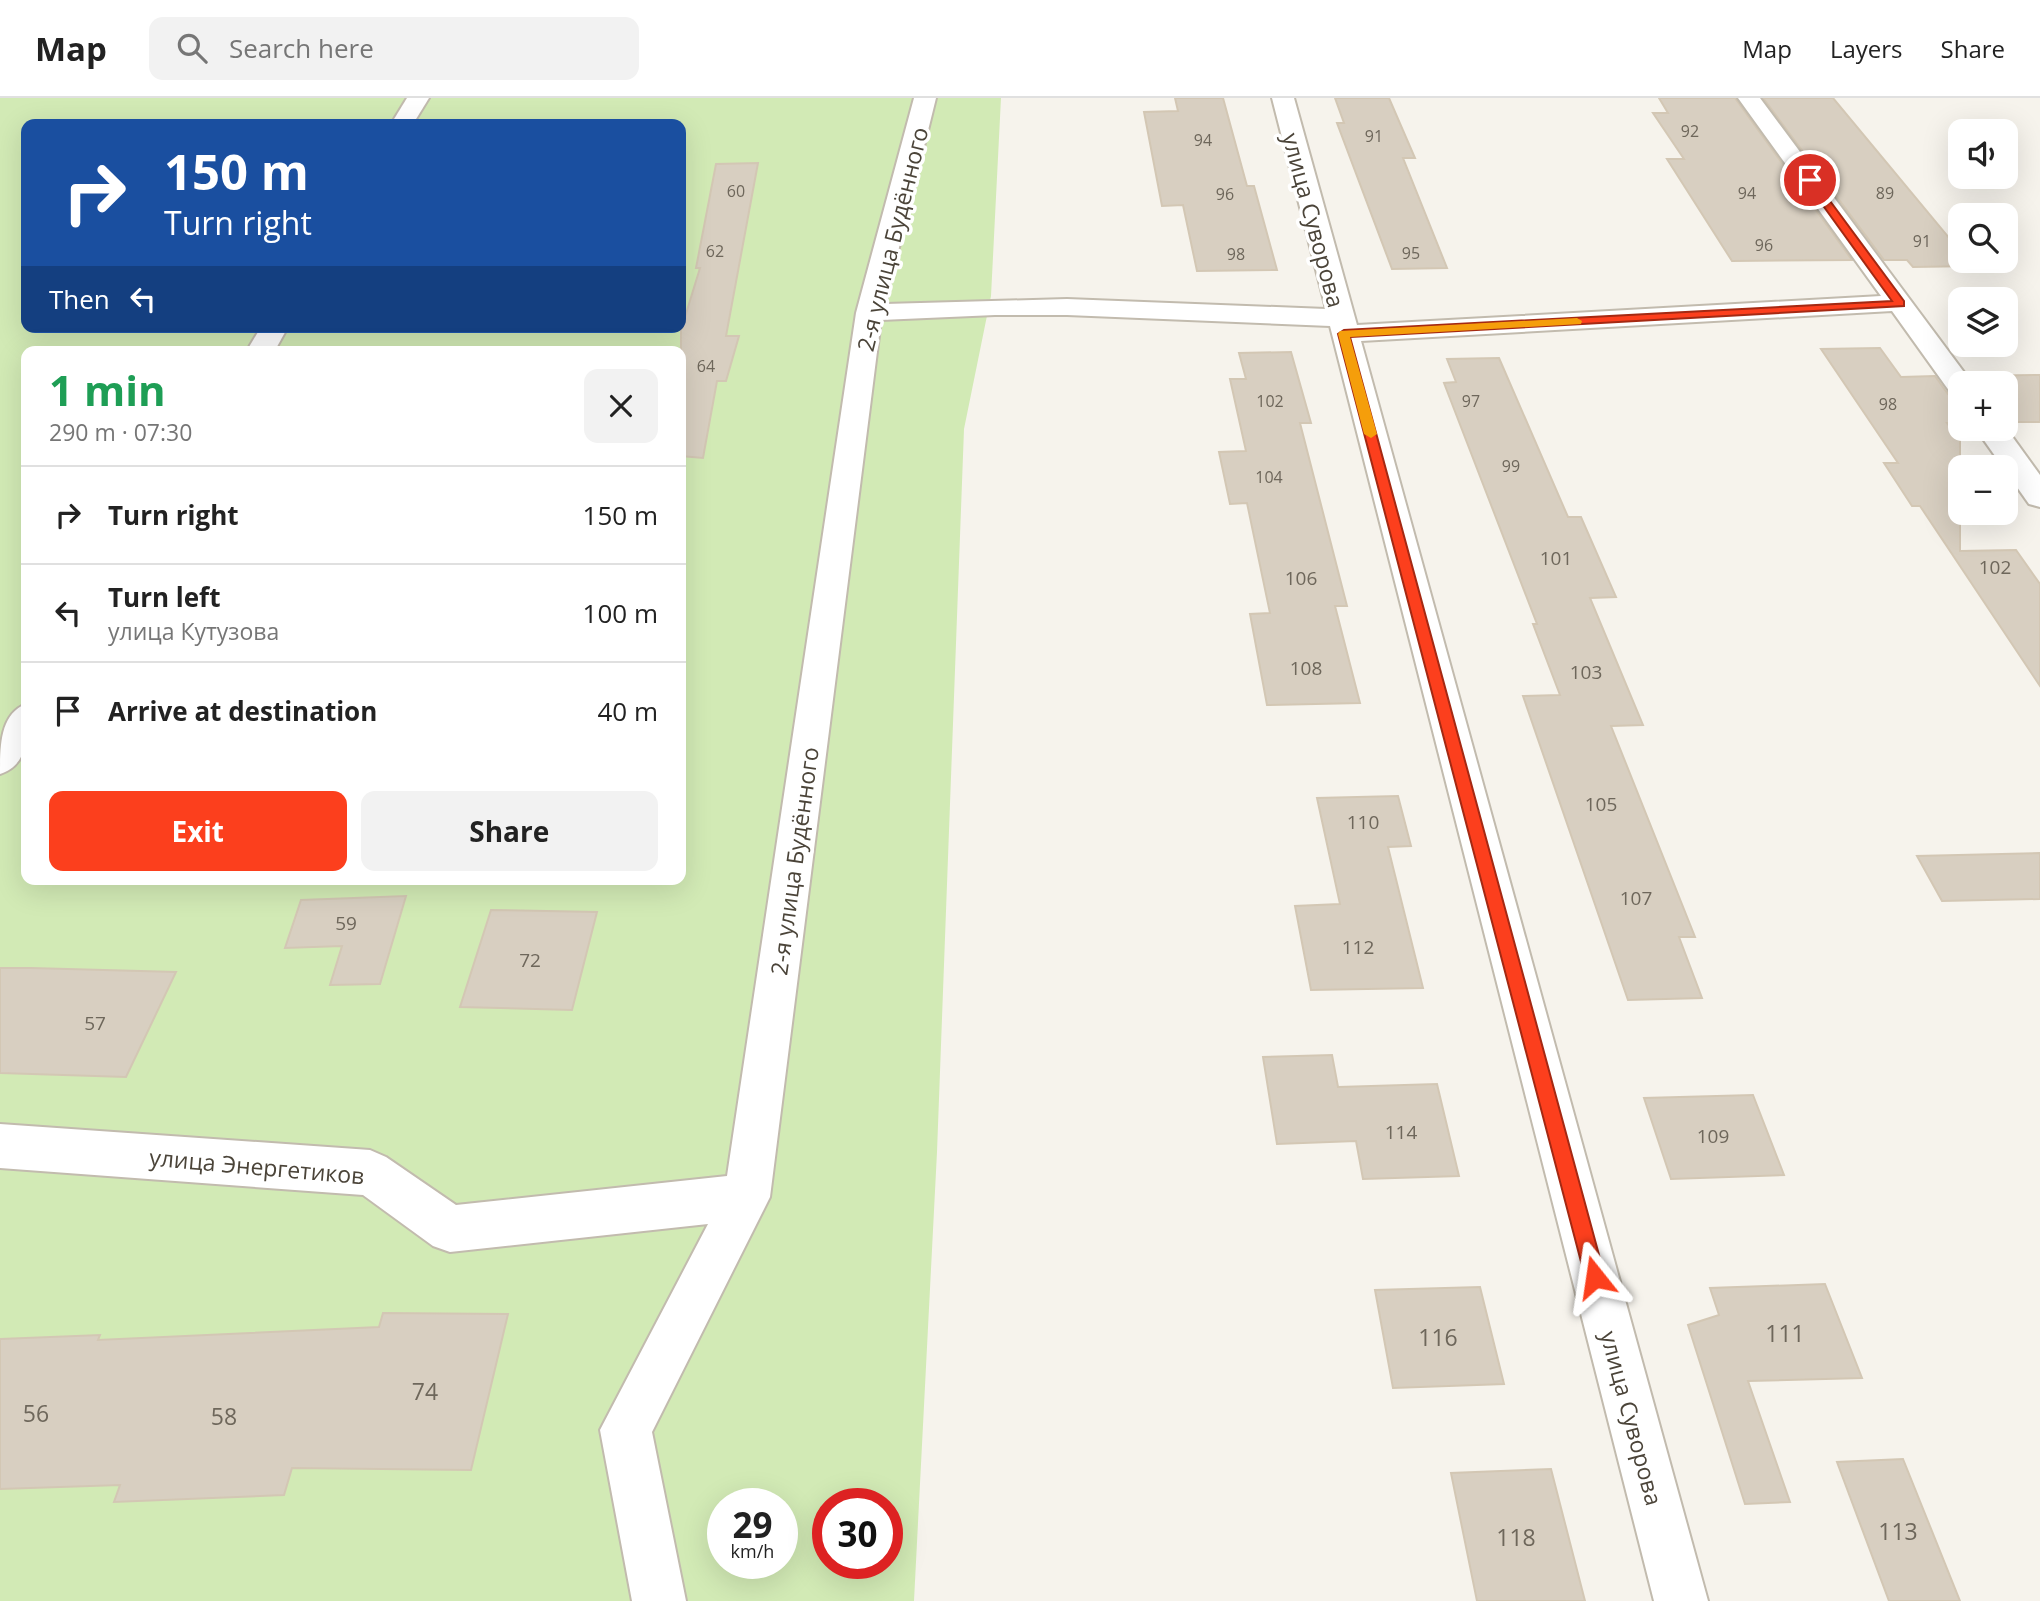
<!DOCTYPE html>
<html lang="en">
<head>
<meta charset="utf-8">
<style>
	:root { --surface:#fff; --page:#f2f2f2; --text:#222; --muted:#767676; --line:#e0e0e0; --accent:#fc3f1d }
	body { margin:0; font-family:"Open Sans",sans-serif; background:var(--page); color:var(--text); height:100vh; display:flex; flex-direction:column; font-size:26px; white-space:nowrap }
	* { box-sizing:border-box; margin:0 }
	p { font-size:23px; color:var(--muted) }
	.icon { flex:none; width:38px; height:38px; fill:none; stroke:currentColor; stroke-width:2; stroke-linecap:round; stroke-linejoin:round }
	.map { position:relative; flex:1; overflow:hidden }
	.side { position:absolute; left:21px; top:248px; width:665px; height:539px; display:flex; flex-direction:column; background:var(--surface); border-radius:14px; box-shadow:0 7px 28px #0002 }
	.side>* { flex:none }
	.top-card { position:absolute; left:21px; top:21px; width:665px; height:214px; border-radius:14px; box-shadow:0 7px 28px #0002; background:#1a4fa0; color:#fff; overflow:hidden }
	.fabs { position:absolute; left:1948px; top:21px; display:grid; gap:14px }
	.fabs a { display:grid; place-items:center; width:70px; height:70px; border-radius:14px; background:var(--surface); box-shadow:0 7px 28px #0002; font-size:35px }
	.speed { position:absolute; left:707px; top:1390px; display:flex; gap:14px; font-size:35px; font-weight:700; text-align:center }
	.speed>* { display:grid; place-content:center; width:91px; height:91px; border-radius:50%; background:var(--surface); box-shadow:0 7px 28px #0002; line-height:1 }
	.speed small { font-size:18px; font-weight:400 }
	.speed .limit { border:10px solid #d22; background:#fff; color:#111 }
	.pin { position:absolute; display:grid; place-items:center; width:60px; height:60px; color:#fff; margin:-30px; border:4px solid #fff; border-radius:50%; box-shadow:0 2px 7px #0007 }
	.me { position:absolute; width:77px; margin:-38px; rotate:345deg; stroke-linejoin:round; filter:drop-shadow(0 0 5px #0008) }
	.turn { display:flex; align-items:center; gap:24px; height:147px; padding:0 28px; font-size:32px }
	.turn .icon { width:91px; height:91px; stroke-width:2.5 }
	.turn b { display:block; font-size:49px; line-height:60px }
	.then { display:flex; align-items:center; height:66px; padding:0 28px; background:#0003; gap:14px; font-size:26px }
	.round { display:grid; place-items:center; flex:none; width:74px; height:74px; border-radius:14px; background:var(--page) }
	.summary { display:flex; align-items:center; justify-content:space-between; height:119px; padding:0 28px }
	h1 { font-size:42px; font-weight:700; line-height:52px; color:#1e9e55 }
	.action { display:flex; gap:14px; margin-top:auto; padding:14px 28px }
	.action a { flex:1; height:80px; border-radius:14px; background:var(--accent); color:#fff; font-size:28px; font-weight:700; line-height:80px; text-align:center }
	.action a+a { background:var(--page); color:var(--text) }
	ul { padding:0; list-style:none }
	li { display:flex; align-items:center; gap:21px; height:98px; padding:0 28px; border-top:2px solid var(--line) }
	li div { flex:1 }
	li b { display:block; font-size:26px }
	li em { font-style:normal }
	header { display:flex; align-items:center; gap:42px; box-sizing:border-box; height:98px; padding:0 35px; background:var(--surface); border-bottom:2px solid var(--line) }
	header strong { font-size:33px }
	nav { display:flex; gap:38px; margin-inline-start:auto; font-size:24px }
	.search { width:490px; height:63px; background:var(--page); display:flex; align-items:center; gap:18px; box-sizing:border-box; padding:0 24px; border-radius:14px; color:var(--muted); font-size:26px }
	.map>svg:first-child { display:block }
	.green { fill:#d2eab5; fill-rule:evenodd }
	.building { fill:#d8cfc1; stroke:#d3c7b4; stroke-width:2 }
	.lines { fill:none; stroke-linecap:round; stroke-linejoin:round }
	.minor-casing { stroke:#c2bbae; stroke-width:4 }
	.minor { fill:#fff; fill-rule:evenodd }
	.route { fill:#fc3f1d; stroke:#a42913; stroke-width:2 }
	.slow { fill:#f59e0b }
	.labels { text-anchor:middle; dominant-baseline:central; stroke-width:7; stroke-linejoin:round; paint-order:stroke }
	.far-number-label { font-size:16px; fill:#6e675b }
	.number-label { font-size:19px; fill:#6e675b }
	.street-label { font-size:23px; fill:#4b4439; stroke:#fff }
	.near-number-label { font-size:23px; fill:#6e675b }
</style>
</head>
<body>
<header>
<strong>Map</strong>
<div class="search"><svg class="icon" aria-label="search" viewBox="0 0 24 24"><circle cx="10" cy="10" r="6"/><path d="M15 15l6 6"/></svg>Search here</div>
<nav><a>Map</a><a>Layers</a><a>Share</a></nav>
</header>
<div class="map">
<svg width="2040" height="1503" viewBox="0 0 2040 1503">
	<rect width="100%" height="100%" fill="#f6f3ec"/>
	<path class="green" d="M0 0H1001L991 198 964 331 937 1054 914 1503H0ZM26 26H681V229H26ZM26 254H681V782H26ZM723 1405H782V1465H723ZM828 1405H887V1465H828Z"/>
	<g class="building">
		<polygon points="1175,0 1223,0 1247,88 1254,88 1277,172 1197,173 1183,107 1162,108 1144,14 1178,13"/>
		<polygon points="1335,0 1389,0 1415,60 1403,60 1447,170 1392,171 1337,25 1344,25"/>
		<polygon points="1659,0 1735,0 1852,162 1732,163 1667,61 1684,61 1653,15 1668,15"/>
		<polygon points="1763,0 1833,0 1960,153 1960,163 1968,163 1973,168 1913,169 1907,162 1884,162"/>
		<polygon points="758,65 726,238 739,238 726,283 717,283 703,360 681,358 681,232 700,170 696,170 716,66"/>
		<polygon points="1880,250 1901,279 1935,278 1948,296 1960,299 1960,325 1947,325 1960,343 1960,453 2016,452 2040,486 2040,588 1920,408 1912,408 1884,365 1898,365 1821,251"/>
		<polygon points="1291,254 1311,325 1300,325 1347,508 1335,508 1360,605 1267,607 1250,516 1270,515 1247,405 1230,406 1219,354 1246,353 1230,281 1246,281 1239,255"/>
		<polygon points="1499,260 1568,419 1581,419 1616,499 1590,500 1643,627 1611,628 1695,839 1679,839 1702,900 1628,902 1523,598 1560,597 1533,526 1537,526 1444,285 1456,284 1447,261"/>
		<polygon points="2040,277 2040,324 2006,324 2006,285 1975,285 1970,278"/>
		<polygon points="1398,698 1411,748 1388,749 1423,890 1311,892 1295,808 1340,806 1317,700"/>
		<polygon points="2040,755 2040,801 1942,803 1917,758"/>
		<polygon points="406,798 380,886 330,887 342,848 285,850 301,802"/>
		<polygon points="491,812 597,814 572,912 460,909"/>
		<polygon points="0,870 31,870 176,874 126,979 0,975"/>
		<polygon points="1332,957 1338,989 1437,986 1459,1078 1363,1081 1356,1043 1277,1046 1263,959"/>
		<polygon points="1753,997 1784,1077 1671,1081 1644,1000"/>
		<polygon points="1825,1186 1862,1280 1748,1283 1790,1404 1745,1406 1688,1227 1719,1217 1710,1190"/>
		<polygon points="1480,1189 1504,1286 1393,1290 1375,1192"/>
		<polygon points="383,1215 508,1216 471,1372 292,1370 284,1397 114,1404 120,1387 0,1391 0,1241 100,1237 98,1242 379,1229"/>
		<polygon points="1903,1361 1960,1503 1889,1503 1837,1364"/>
		<polygon points="1551,1371 1585,1503 1477,1503 1451,1375"/>
	</g>
	<g class="lines">
		<g class="minor-casing">
			<g id="minor">
				<polygon points="407,0 429,0 413,26 391,26"/>
				<polygon points="914,0 936,0 885,206 1067,201 1326,211 1272,0 1294,0 1357,227 1881,198 1738,0 1760,0 1972,285 1960,285 1960,297 1950,294 1892,213 1361,243 1708,1503 1654,1503 1330,228 1067,217 995,217 881,222 770,1099 652,1334 686,1503 632,1503 600,1332 708,1126 450,1154 433,1148 363,1097 0,1070 0,1026 370,1052 386,1059 456,1107 727,1078 856,215"/>
				<polygon points="261,229 288,229 274,254 246,254"/>
				<polygon points="2006,330 2040,377 2040,409 2029,406 1976,331"/>
				<path d="M26 606C27 633 31 666 0 676 0 648 0 616 26 606Z"/>
			</g>
		</g>
		<use href="#minor" class="minor"/>
	</g>
	<polygon class="route" points="1806,80 1813,80 1904,203 1904,208 1350,239 1605,1179 1602,1186 1595,1189 1588,1186 1585,1179 1338,236 1344,232 1892,203 1806,84"/>
	<polygon class="slow" points="1577,220 1582,223 1581,226 1350,239 1377,336 1371,340 1364,336 1338,236 1340,233"/>
	<g class="labels">
		<g class="far-number-label">
			<text x="1690" y="33">92</text>
			<text x="1374" y="38">91</text>
			<text x="1203" y="42">94</text>
			<text x="736" y="93">60</text>
			<text x="1747" y="95">94</text>
			<text x="1885" y="95">89</text>
			<text x="1225" y="96">96</text>
			<text x="1922" y="143">91</text>
			<text x="1764" y="147">96</text>
			<text x="715" y="153">62</text>
			<text x="1411" y="155">95</text>
			<text x="1236" y="156">98</text>
			<text x="706" y="268">64</text>
			<text x="1270" y="303">102</text>
			<text x="1471" y="303">97</text>
			<text x="1888" y="306">98</text>
			<text x="1511" y="368">99</text>
			<text x="1269" y="379">104</text>
		</g>
		<g class="number-label">
			<text x="1556" y="460">101</text>
			<text x="1995" y="469">102</text>
			<text x="1301" y="480">106</text>
			<text x="1306" y="570">108</text>
			<text x="1586" y="574">103</text>
			<text x="1601" y="706">105</text>
			<text x="1363" y="724">110</text>
			<text x="1636" y="800">107</text>
			<text x="346" y="825">59</text>
			<text x="1358" y="849">112</text>
			<text x="530" y="862">72</text>
			<text x="95" y="925">57</text>
			<text x="1401" y="1034">114</text>
			<text x="1713" y="1038">109</text>
		</g>
		<g class="street-label">
			<text transform="translate(1314 122) rotate(75)">улица Суворова</text>
			<text transform="translate(892 141) rotate(-76)">2-я улица Будённого</text>
			<text transform="translate(794 763) rotate(-82)">2-я улица Будённого</text>
			<text transform="translate(257 1068) rotate(5)">улица Энергетиков</text>
			<text transform="translate(1632 1320) rotate(75)">улица Суворова</text>
		</g>
		<g class="near-number-label">
			<text x="1785" y="1235">111</text>
			<text x="1438" y="1239">116</text>
			<text x="425" y="1293">74</text>
			<text x="36" y="1315">56</text>
			<text x="224" y="1318">58</text>
			<text x="1898" y="1433">113</text>
			<text x="1516" y="1439">118</text>
		</g>
	</g>
</svg>
<div class="fabs">
<a><svg class="icon" aria-label="sound" viewBox="0 0 24 24"><path d="M4 9h4l5-4v14l-5-4H4zM17 9q2 3 0 6"/></svg></a>
<a><svg class="icon" aria-label="search" viewBox="0 0 24 24"><circle cx="10" cy="10" r="6"/><path d="M15 15l6 6"/></svg></a>
<a><svg class="icon" aria-label="layers" viewBox="0 0 24 24"><path d="M12 4l9 5-9 5-9-5zM3 14l9 5 9-5"/></svg></a>
<a>+</a>
<a>−</a>
</div>
<div class="speed"><div>29<small>km/h</small></div><div class="limit">30</div></div>
<div class="pin" style="left:1810px;top:82px;background:#d93025"><svg class="icon" aria-label="arrive" viewBox="0 0 24 24"><path d="M6 21V4h12l-3 4 3 4H6"/></svg></div>
<svg class="me" style="left:1595px;top:1179px" viewBox="-20 -20 40 40"><path d="M0-17L14 15 0 8-14 15z" fill="#fc3f1d" stroke="#fff" stroke-width="4"/></svg>
<div class="top-card">
<div class="turn"><svg class="icon" aria-label="right" viewBox="0 0 24 24"><path d="M7 20v-9h11M14 6l5 5-5 5"/></svg><div><b>150 m</b>Turn right</div></div>
<div class="then">Then<svg class="icon" aria-label="left" viewBox="0 0 24 24"><path d="M17 20v-9H6M10 6l-5 5 5 5"/></svg></div>
</div>
<section class="side">
<div class="summary"><div><h1>1 min</h1><p>290 m · 07:30</p></div><a class="round"><svg class="icon" aria-label="close" viewBox="0 0 24 24"><path d="M6 6l12 12M18 6L6 18"/></svg></a></div>
<ul>
<li><svg class="icon" aria-label="right" viewBox="0 0 24 24"><path d="M7 20v-9h11M14 6l5 5-5 5"/></svg><div><b>Turn right</b></div><em>150 m</em></li>
<li><svg class="icon" aria-label="left" viewBox="0 0 24 24"><path d="M17 20v-9H6M10 6l-5 5 5 5"/></svg><div><b>Turn left</b><p>улица Кутузова</p></div><em>100 m</em></li>
<li><svg class="icon" aria-label="arrive" viewBox="0 0 24 24"><path d="M6 21V4h12l-3 4 3 4H6"/></svg><div><b>Arrive at destination</b></div><em>40 m</em></li>
</ul>
<div class="action"><a>Exit</a><a>Share</a></div>
</section>
</div>
</body>
</html>
